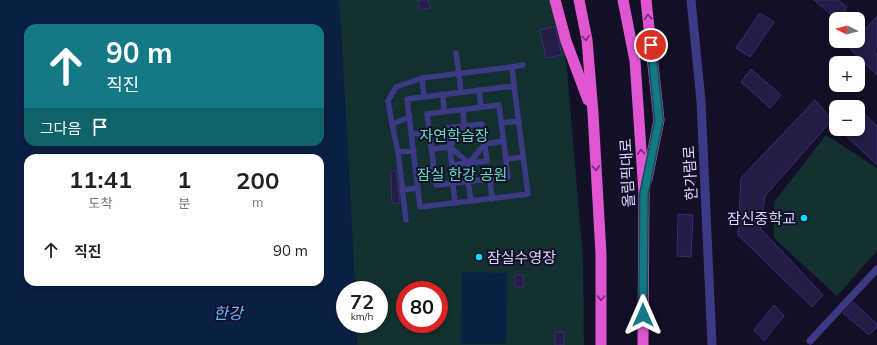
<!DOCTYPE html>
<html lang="ko">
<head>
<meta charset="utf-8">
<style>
	:root { --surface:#fff; --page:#f2f2f2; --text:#222; --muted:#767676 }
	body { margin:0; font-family:Mulish,"Noto Sans KR",sans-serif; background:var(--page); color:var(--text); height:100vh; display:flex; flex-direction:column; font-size:15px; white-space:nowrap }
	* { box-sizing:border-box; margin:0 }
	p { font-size:13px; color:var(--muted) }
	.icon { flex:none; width:22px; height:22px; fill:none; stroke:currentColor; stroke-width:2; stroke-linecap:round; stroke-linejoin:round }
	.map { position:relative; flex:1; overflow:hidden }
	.side { position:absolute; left:24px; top:154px; width:300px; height:132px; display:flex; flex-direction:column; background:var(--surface); border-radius:12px; box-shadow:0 2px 6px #0003 }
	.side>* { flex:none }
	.top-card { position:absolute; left:24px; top:24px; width:300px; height:122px; border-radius:12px; box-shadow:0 2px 6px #0003; background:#137a85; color:#fff; overflow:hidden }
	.needle { width:26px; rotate:276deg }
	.fabs { position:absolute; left:829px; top:12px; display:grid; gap:8px }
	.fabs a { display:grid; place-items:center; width:36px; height:36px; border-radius:8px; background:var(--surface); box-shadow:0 2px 6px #0003; font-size:20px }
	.speed { position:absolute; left:336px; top:281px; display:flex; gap:8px; font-size:20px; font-weight:700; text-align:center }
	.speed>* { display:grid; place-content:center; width:52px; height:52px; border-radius:50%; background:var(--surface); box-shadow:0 2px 6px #0003; line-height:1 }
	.speed small { font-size:10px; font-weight:400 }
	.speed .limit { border:6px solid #d22; background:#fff; color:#111 }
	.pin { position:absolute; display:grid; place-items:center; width:34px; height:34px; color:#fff; margin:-17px; border:2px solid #fff; border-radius:50%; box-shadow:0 1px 4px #0007 }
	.me { position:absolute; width:44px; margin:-22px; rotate:0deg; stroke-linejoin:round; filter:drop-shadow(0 0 3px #0008) }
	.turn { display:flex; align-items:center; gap:14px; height:84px; padding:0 16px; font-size:18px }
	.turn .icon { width:52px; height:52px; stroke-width:2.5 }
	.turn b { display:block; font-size:28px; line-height:34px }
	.then { display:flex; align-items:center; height:38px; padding:0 16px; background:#0003; gap:8px; font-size:15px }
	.eta { display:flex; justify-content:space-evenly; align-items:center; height:68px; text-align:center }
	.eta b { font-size:24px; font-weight:700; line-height:28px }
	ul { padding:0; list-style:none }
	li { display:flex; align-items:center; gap:12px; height:56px; padding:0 16px }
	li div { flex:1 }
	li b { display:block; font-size:15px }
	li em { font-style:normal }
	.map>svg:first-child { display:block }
	.green { fill:#12302f; fill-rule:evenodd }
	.water { fill:#0a1f44; fill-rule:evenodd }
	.building { fill:#241b47; stroke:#3b2d73 }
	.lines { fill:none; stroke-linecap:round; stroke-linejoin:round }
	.pedestrian { stroke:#3d3a85; stroke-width:5.5 }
	.minor { stroke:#3d3a85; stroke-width:7 }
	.tertiary { stroke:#3d3a85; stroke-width:9 }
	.trunk { stroke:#e055d1; stroke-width:11 }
	.oneway { stroke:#6f2e73 }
	.route-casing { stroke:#0c4f56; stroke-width:10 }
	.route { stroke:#137a85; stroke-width:7 }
	.poi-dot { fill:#00e5ff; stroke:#130f26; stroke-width:1.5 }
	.labels { text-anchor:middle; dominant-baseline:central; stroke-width:4; stroke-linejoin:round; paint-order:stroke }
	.park-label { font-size:15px; fill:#5fe0c0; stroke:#130f26 }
	.street-label { font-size:15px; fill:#d9d4ff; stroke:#130f26 }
	.poi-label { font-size:15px; fill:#d9d4ff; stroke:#130f26; text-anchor:end }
	.water-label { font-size:16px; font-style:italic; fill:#62b6ff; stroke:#130f26 }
</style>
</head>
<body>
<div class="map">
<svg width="877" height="345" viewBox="0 0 877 345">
	<rect width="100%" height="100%" fill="#130f26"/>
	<g class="green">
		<path d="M338 0H561L583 258 584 345H357L356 324H379V290H355L346 121 340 18ZM405 290H439V324H405Z"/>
		<polygon points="826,135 877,168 877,251 837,296 774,238 774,202"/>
	</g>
	<g class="water">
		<path d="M0 0H338L340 18 346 121 355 290H345V324H356L357 345H0ZM28 28H320V142H28ZM28 158H320V282H28Z"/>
		<polygon points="462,272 507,273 506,344 461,344"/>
	</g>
	<g class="building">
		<polygon points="418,0 428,0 430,8 420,10"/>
		<polygon points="814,0 838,0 847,7 841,19 836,19"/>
		<polygon points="760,13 774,22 750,57 736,48"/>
		<polygon points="877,16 877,47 874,51 877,54 877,75 850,49 855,41 858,41 858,38"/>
		<polygon points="555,27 562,55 546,58 540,30"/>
		<polygon points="751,69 781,95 770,108 741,82"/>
		<polygon points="815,100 832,120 765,196 760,228 823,295 812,307 738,235 741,178"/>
		<polygon points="858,108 877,126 877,165 839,129 858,129"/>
		<polygon points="391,171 396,171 400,203 392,203"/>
		<polygon points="678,214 693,215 691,257 677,256"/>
		<rect x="515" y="275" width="8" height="12"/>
		<polygon points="853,302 877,324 877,327 869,335 843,313"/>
		<polygon points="774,305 784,316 764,341 754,330"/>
		<rect x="555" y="332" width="9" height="13"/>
	</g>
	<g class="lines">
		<g class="pedestrian">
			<polyline points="456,53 459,74 461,92"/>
			<polyline points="512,67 523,65"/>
			<polyline points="422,78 424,97"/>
			<polygon points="514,86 528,194 420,207 407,99"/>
			<polyline points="479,90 481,107"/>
			<polyline points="443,94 444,112"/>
			<polygon points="499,105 508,177 436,185 427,114"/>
			<polyline points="463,110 464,126"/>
			<polyline points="501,123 519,121"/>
			<polyline points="392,124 410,117"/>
			<polygon points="482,124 487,161 452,165 447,128"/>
			<polyline points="412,134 429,133"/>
			<polyline points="485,144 464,126 450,147 469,163 485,144 504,141"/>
			<polyline points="431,149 450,147"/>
			<polyline points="398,152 414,151"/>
			<polyline points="506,159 523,157"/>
			<polyline points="469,163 468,181 471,201"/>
			<polyline points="416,170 434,168"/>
			<polyline points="490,179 492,199"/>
			<polyline points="453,184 455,203"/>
			<polyline points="402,190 418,188"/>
			<polyline points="406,220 398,152 392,124 388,101 396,87 422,78 512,67 514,86"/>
		</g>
		<polyline class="minor" points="810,341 877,269"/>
		<polyline class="tertiary" points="691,0 701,101 712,345"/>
		<g class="trunk">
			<polyline points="555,0 566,41 588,100"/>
			<polyline points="579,0 587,40 593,113 601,254 601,345"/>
			<polyline points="623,0 635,61 644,194 643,345"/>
			<polyline points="646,0 659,120 647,179"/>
		</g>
	</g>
	<defs><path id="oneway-chevron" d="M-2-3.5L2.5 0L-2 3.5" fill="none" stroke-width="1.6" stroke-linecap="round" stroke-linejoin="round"/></defs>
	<g class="oneway">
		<use href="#oneway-chevron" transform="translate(648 17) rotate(-96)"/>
		<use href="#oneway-chevron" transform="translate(586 38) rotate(81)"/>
		<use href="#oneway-chevron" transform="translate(641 152) rotate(-94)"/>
		<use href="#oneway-chevron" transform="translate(596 168) rotate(87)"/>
		<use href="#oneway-chevron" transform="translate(601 298) rotate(90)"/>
	</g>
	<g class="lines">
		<g class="route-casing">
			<polyline id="route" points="643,315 644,194 659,120 651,45"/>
		</g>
		<use href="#route" class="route"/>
	</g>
	<g class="poi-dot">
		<circle cx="804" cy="218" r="4"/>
		<circle cx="479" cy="257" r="4"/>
	</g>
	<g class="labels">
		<g class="park-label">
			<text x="454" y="135">자연학습장</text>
			<text x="462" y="174">잠실 한강 공원</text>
		</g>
		<g class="street-label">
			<text transform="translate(627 173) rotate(-93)">올림픽대로</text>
			<text transform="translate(690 173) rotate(-93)">한가람로</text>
		</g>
		<g class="poi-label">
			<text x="796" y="218">잠신중학교</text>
			<text x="487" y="257" text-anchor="start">잠실수영장</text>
		</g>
		<g class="water-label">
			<text x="228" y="313">한강</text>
		</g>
	</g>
</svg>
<div class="fabs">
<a><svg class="needle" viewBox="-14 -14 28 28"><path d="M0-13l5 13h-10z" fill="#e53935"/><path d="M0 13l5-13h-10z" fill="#767676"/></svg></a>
<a>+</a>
<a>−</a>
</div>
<div class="speed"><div>72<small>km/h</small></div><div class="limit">80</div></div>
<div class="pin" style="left:651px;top:45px;background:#d93025"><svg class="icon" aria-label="arrive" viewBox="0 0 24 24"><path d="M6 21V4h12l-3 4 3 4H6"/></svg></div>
<svg class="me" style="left:643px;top:315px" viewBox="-20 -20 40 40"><path d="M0-17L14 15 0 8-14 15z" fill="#137a85" stroke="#fff" stroke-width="4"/></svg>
<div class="top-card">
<div class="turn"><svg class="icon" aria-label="ahead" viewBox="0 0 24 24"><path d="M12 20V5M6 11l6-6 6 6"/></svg><div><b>90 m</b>직진</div></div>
<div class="then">그다음<svg class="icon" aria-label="arrive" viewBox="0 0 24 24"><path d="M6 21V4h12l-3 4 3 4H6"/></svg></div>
</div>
<section class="side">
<div class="eta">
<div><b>11:41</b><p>도착</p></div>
<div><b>1</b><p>분</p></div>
<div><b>200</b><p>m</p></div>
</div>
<ul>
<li><svg class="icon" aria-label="ahead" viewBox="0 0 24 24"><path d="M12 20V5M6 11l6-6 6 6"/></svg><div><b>직진</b></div><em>90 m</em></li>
</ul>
</section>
</div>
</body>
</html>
